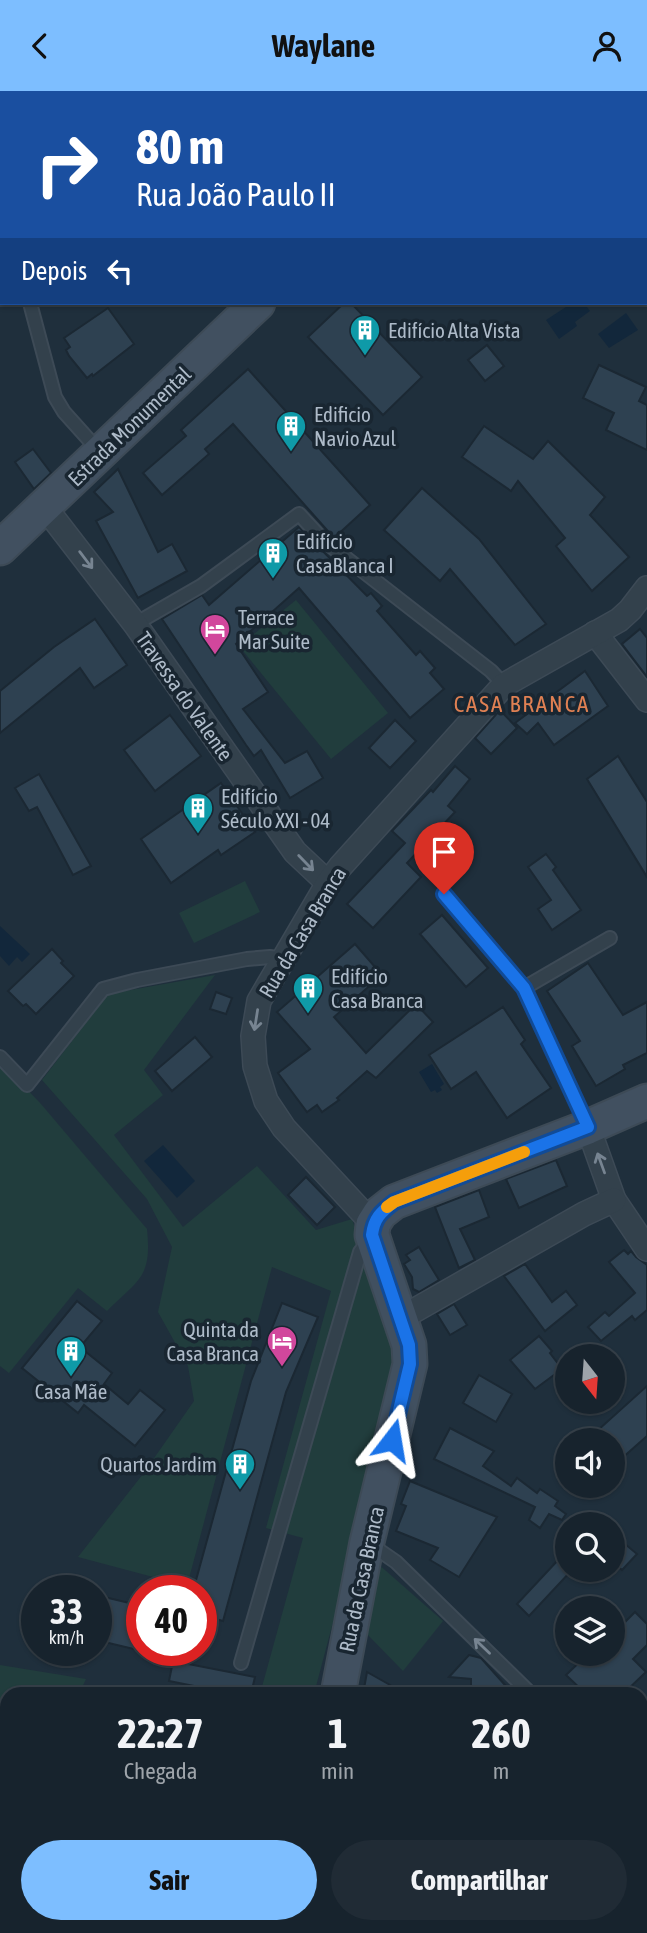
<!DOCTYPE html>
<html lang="pt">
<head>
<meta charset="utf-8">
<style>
	:root { --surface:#17232d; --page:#202b35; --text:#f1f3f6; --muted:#9ea4aa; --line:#364049; --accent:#7dbeff }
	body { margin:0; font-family:"Asap Condensed",sans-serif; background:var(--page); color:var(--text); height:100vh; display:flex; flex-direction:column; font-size:26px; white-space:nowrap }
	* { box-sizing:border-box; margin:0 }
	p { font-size:23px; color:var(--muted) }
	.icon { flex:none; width:38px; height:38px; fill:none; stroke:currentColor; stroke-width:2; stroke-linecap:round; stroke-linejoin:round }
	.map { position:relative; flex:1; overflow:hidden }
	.sheet { position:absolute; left:0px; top:1596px; width:648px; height:247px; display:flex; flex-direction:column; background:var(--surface); border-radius:21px 21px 0 0; box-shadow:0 2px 5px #0004,0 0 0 2px var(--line) }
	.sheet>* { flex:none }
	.hud { position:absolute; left:0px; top:0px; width:648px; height:214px; box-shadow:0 2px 5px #0004,0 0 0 2px var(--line); background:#1a4fa0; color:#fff; overflow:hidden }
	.needle { width:46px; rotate:163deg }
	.tools { position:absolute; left:555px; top:1253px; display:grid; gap:14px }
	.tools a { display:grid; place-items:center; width:70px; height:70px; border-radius:50%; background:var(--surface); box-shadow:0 2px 5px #0004,0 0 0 2px var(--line); font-size:35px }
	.speed { position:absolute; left:21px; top:1484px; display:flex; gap:14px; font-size:35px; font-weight:700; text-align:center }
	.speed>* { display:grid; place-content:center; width:91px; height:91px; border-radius:50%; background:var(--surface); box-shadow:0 2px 5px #0004,0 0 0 2px var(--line); line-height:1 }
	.speed small { font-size:18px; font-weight:400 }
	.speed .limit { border:10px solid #d22; background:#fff; color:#111 }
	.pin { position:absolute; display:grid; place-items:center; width:60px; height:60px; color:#fff; margin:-72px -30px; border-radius:50% 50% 50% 0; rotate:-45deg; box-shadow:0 0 7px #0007 }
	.pin .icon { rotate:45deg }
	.me { position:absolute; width:77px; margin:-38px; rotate:14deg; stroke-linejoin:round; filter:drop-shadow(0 0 5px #0008) }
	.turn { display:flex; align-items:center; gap:24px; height:147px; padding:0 21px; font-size:32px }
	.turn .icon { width:91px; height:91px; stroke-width:2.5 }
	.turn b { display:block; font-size:49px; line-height:60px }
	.then { display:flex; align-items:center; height:66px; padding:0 21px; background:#0003; gap:14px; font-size:26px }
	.eta { display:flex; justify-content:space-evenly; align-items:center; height:119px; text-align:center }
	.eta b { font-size:42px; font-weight:700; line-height:49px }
	.primary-button { display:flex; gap:14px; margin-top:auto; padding:14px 21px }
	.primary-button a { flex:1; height:80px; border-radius:42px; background:var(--accent); color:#111; font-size:28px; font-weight:700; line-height:80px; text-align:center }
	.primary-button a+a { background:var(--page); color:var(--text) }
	header { display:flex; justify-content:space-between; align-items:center; height:91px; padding:0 21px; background:var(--accent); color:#111; font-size:32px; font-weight:700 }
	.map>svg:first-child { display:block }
	.green { fill:#213d3d }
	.water { fill:#12273b }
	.building { fill:#2e4151; stroke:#1b2833; stroke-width:2 }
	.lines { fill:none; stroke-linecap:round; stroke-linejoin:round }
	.lane-casing { stroke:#3d4a56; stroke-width:16 }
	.street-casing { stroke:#3d4a56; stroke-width:26 }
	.secondary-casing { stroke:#3d4a56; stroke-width:37 }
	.lane { stroke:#33414c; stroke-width:12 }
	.street { stroke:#33414c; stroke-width:23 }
	.secondary { stroke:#415060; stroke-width:33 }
	.oneway { stroke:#778491 }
	.route-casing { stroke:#114b97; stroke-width:18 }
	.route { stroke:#1a73e8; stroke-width:12 }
	.slow { stroke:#f59e0b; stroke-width:12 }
	.labels { text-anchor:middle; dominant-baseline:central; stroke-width:7; stroke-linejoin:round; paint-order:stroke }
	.poi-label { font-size:21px; fill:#aebbc9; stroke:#192631; text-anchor:start }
	.street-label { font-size:21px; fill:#aebbc9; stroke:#192631 }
	.neighbourhood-label { font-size:23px; letter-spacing:2px; fill:#df8053; stroke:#192631 }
</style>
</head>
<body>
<header><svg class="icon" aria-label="back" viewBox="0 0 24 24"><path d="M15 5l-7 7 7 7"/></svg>Waylane<svg class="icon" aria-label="person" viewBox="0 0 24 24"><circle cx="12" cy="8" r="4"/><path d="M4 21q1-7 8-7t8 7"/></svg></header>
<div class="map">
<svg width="647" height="1842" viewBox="0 0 647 1842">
	<rect width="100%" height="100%" fill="#1f2f3c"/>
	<g class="green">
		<polygon points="296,509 388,622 331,668 239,555"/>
		<polygon points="245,790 260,821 194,852 179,822"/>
		<polygon points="215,884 144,979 163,1004 114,1044 183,1136 257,1075 316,1139 352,1128 402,1270 314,1603 260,1603 303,1447 266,1437 331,1200 272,1176 187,1495 78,1466 143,1383 194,1310 188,1275 158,1221 172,1156 147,1108 42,989 108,903"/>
		<path d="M0 970 41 1013 147 1138C152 1187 139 1188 107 1220L78 1197 9 1282 0 1275Z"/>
		<polygon points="377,1472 443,1530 403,1580 365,1541"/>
		<polygon points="0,1574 86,1588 79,1603 7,1603 7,1650 0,1664"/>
		<polygon points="0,1723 7,1728 7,1836 48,1836 47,1842 0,1842"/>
	</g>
	<g class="water">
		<polygon points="572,212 584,212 590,220 575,231 577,235 559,248 546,229"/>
		<polygon points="626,222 638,239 609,257 598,243"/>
		<polygon points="0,835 30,863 22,871 17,866 9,875 0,865"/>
		<polygon points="432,973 444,993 440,996 442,999 437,1002 435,999 431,1001 419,981"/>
		<polygon points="163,1054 195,1090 177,1107 144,1070"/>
	</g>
	<g class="building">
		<polygon points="344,212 351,212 422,286 383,324 308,246"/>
		<polygon points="108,217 134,253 93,285 92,283 87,287 69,265 66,259 70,256 64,247"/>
		<polygon points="487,254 504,275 485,290 468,269"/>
		<polygon points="599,274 646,296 639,310 647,314 647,359 606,339 614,322 583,307"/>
		<polygon points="248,278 370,414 334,447 233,333 205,358 209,363 162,404 143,382 186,345 181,339"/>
		<polygon points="484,335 533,368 548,350 605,406 590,424 629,466 592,500 556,455 565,447 518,390 511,400 462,366"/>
		<polygon points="33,358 51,382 34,398 15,371"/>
		<polygon points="118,378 158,461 172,453 187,480 138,507 96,430 113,421 94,401"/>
		<polygon points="422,397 479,448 546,533 515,554 450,478 440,490 384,439"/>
		<polygon points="299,436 367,505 371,502 382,515 377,520 416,564 420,560 435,577 430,582 444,598 410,627 299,497 236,553 268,601 243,618 285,672 307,660 323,687 290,707 261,659 254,665 246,654 162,528 202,504 209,514"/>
		<polygon points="95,528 127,574 94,597 80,577 0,642 0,600 54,556"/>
		<polygon points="640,538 647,547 647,586 622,553"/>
		<polygon points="585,580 608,615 554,654 538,632 527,643 515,632"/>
		<polygon points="500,619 517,637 491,663 475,647"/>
		<polygon points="170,624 201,665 155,700 124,659"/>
		<polygon points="395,629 416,650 390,677 369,657"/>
		<polygon points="618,665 647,711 647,786 587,688"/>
		<polygon points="455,675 470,688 448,715 455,721 407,772 421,786 373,837 347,813 405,752 392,740 431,699 433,701"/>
		<polygon points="39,683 91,775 73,784 37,716 29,720 15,697"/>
		<polygon points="221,692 255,741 221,764 218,759 171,792 141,748"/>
		<polygon points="546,763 556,776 553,779 581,819 552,839 538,818 551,809 528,776"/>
		<polygon points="442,824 488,877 466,896 420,843"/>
		<polygon points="355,853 382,884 334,926 366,962 416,913 433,931 376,987 367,980 337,1007 339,1009 322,1021 317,1014 307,1021 278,982 310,958 277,921"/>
		<polygon points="52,858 63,870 61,872 74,885 36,923 26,913 23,915 8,900"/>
		<polygon points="588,872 623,924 647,911 647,962 623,974 625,978 596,995 572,955 580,950 547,900"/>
		<polygon points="216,901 232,907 226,923 210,918"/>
		<polygon points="503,916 525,949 521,953 551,997 507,1027 476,981 451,998 429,964"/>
		<polygon points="195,946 212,966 172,1000 155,980"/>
		<polygon points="556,1069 567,1095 519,1117 506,1088"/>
		<polygon points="306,1086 335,1116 317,1134 288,1104"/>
		<polygon points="479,1099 489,1126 460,1138 475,1169 459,1177 435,1116"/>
		<polygon points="419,1156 439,1189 419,1201 413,1198 412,1186 404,1173 410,1169 406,1164"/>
		<polygon points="624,1159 628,1163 631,1160 636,1166 647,1174 647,1219 635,1229 632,1225 601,1250 588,1236 605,1221 609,1225 635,1202 609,1171"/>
		<polygon points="525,1173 552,1211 566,1200 577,1214 545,1240 504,1185"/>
		<polygon points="77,1210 102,1230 80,1256 112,1282 104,1293 128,1313 140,1299 165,1319 135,1355 84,1314 78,1322 22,1277"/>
		<polygon points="282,1212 318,1226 286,1301 223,1530 201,1524 201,1500 193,1500 251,1290"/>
		<polygon points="454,1213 467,1234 450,1244 437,1223"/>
		<polygon points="539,1245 552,1260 550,1262 562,1278 535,1298 510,1269"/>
		<polygon points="479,1284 512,1303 496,1331 463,1312"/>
		<polygon points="647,1295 647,1345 612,1376 612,1349 587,1349"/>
		<polygon points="450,1337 494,1360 483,1375 511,1395 517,1387 537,1402 540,1398 558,1410 555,1415 566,1423 562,1429 549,1423 540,1437 529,1429 535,1416 434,1368"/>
		<polygon points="410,1390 497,1426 459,1486 430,1469 438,1457 396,1440 406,1415 401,1413"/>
		<polygon points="612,1442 637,1463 622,1479 612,1470"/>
		<polygon points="559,1468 567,1475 567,1479 572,1479 529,1525 517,1513"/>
		<polygon points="96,1504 142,1515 142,1560 96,1549"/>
		<polygon points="635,1521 647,1533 647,1554 633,1568 646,1581 623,1603 586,1603 566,1584 588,1563 612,1563 612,1544"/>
		<polygon points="469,1564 481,1567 513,1603 471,1603 471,1588 449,1586"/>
		<polygon points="173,1570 255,1586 251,1603 234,1603 169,1590"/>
		<polygon points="367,1581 406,1603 363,1603"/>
	</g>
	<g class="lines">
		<g class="lane-casing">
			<g id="lane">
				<polyline points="261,2 264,0"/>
				<polyline points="30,212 55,306 64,321 99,360"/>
				<polyline points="135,533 201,495 299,423 323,449 491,580 504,594"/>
				<polyline points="444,803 524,897 588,1035"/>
				<polyline points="524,897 610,847"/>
				<polyline points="0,966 27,994 103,898 137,889 247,868 270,866 284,868"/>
				<polyline points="370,1453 396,1471 531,1603"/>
				<polyline points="241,1572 360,1161 370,1148"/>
				<polyline points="640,1745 647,1750"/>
			</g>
		</g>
		<g class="street-casing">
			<g id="street">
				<polyline points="44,415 135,533 295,761 328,792"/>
				<polyline points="595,542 647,609"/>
				<polyline points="588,1036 614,1109 647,1158"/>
				<polyline points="373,1133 284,1037 266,1010 255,975 253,945 259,910 328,792 340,776 504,594 619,529 630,519 647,497"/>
				<polyline points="401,1231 410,1222 584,1123 614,1109"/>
			</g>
		</g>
		<g class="secondary-casing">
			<g id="secondary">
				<polyline points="482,2 484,0"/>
				<polyline points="0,457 258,212"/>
				<polyline points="338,1603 367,1451 410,1273 409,1254 372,1144 373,1133 380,1122 394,1111 588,1036 647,1010"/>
				<polyline points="267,1842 269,1836"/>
			</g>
		</g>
		<use href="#lane" class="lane"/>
		<use href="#street" class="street"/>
		<use href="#secondary" class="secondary"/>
	</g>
	<defs><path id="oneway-shaft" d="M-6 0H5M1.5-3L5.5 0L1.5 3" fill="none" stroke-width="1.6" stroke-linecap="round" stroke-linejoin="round" transform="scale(1.75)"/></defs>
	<g class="oneway">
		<use href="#oneway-shaft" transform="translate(86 469) rotate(53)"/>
		<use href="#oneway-shaft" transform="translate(306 772) rotate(46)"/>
		<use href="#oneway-shaft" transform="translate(256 929) rotate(99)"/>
		<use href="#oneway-shaft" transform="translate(601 1072) rotate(-110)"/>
		<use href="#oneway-shaft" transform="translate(482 1555) rotate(-136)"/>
	</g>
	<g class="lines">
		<g class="route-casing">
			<path id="route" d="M392 1349 410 1273 409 1254 372 1144C374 1127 381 1121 394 1111L588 1036 524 897 444 803"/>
		</g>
		<use href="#route" class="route"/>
		<polyline class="slow" points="387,1116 394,1111 524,1061"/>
	</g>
	<defs>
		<g id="building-pin" transform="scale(1.575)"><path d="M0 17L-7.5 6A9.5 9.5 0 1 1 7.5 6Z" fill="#0f9aa8" stroke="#192631"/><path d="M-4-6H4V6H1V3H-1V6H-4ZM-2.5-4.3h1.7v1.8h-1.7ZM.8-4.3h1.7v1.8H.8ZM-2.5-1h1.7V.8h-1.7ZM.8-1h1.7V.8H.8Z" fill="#fff"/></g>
		<g id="hotel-pin" transform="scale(1.575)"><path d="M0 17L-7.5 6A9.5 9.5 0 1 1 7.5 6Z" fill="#d1479c" stroke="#192631"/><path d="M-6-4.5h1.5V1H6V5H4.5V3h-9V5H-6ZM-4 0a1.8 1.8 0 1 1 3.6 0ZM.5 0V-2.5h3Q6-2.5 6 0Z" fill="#fff"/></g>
	</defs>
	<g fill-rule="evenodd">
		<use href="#building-pin" x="365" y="239"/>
		<use href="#building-pin" x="291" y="335"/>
		<use href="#building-pin" x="273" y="462"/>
		<use href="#hotel-pin" x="215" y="538"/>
		<use href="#building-pin" x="198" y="717"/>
		<use href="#building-pin" x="308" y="897"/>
		<use href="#hotel-pin" x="282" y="1250"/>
		<use href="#building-pin" x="71" y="1260"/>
		<use href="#building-pin" x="240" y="1373"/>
	</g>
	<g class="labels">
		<g class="poi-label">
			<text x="388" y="239">Edifício Alta Vista</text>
			<text x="314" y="323">Edificio<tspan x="314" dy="24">Navio Azul</tspan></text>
			<text x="296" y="450">Edifício<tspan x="296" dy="24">CasaBlanca I</tspan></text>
			<text x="238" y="526">Terrace<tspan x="238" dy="24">Mar Suite</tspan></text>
			<text x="221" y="705">Edifício<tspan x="221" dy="24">Século XXI - 04</tspan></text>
			<text x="331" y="885">Edifício<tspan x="331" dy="24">Casa Branca</tspan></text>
			<text x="259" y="1238" text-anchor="end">Quinta da<tspan x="259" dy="24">Casa Branca</tspan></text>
			<text x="71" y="1300" text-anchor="middle">Casa Mãe</text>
			<text x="217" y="1373" text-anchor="end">Quartos Jardim</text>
		</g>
		<g class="street-label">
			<text transform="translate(129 335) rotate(-44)">Estrada Monumental</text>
			<text transform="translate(185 605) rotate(55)">Travessa do Valente</text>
			<text transform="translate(302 841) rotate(-59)">Rua da Casa Branca</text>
			<text transform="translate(361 1488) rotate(-78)">Rua da Casa Branca</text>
		</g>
		<g class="neighbourhood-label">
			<text x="522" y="613">CASA BRANCA</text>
		</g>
	</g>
</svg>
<div class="tools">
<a><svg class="needle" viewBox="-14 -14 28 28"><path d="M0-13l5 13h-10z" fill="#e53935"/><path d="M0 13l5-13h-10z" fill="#9ea4aa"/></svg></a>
<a><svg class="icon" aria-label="sound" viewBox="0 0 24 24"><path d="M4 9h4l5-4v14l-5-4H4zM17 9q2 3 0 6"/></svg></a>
<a><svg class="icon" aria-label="search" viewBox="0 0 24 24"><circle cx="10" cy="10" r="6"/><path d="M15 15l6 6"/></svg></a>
<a><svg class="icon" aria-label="layers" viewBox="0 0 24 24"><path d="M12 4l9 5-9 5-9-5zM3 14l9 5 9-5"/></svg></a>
</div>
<div class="speed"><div>33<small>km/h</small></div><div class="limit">40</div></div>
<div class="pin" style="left:444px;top:803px;background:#d93025"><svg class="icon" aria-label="arrive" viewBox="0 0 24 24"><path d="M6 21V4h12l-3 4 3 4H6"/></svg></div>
<svg class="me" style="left:392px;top:1349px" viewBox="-20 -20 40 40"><path d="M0-17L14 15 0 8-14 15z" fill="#1a73e8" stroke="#fff" stroke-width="4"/></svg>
<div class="hud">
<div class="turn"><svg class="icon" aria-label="right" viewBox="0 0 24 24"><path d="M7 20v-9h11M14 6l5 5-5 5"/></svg><div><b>80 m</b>Rua João Paulo II</div></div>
<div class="then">Depois<svg class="icon" aria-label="left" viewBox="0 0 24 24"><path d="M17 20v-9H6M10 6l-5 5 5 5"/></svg></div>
</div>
<section class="sheet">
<div class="eta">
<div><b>22:27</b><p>Chegada</p></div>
<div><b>1</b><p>min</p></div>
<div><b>260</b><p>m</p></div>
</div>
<div class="primary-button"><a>Sair</a><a>Compartilhar</a></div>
</section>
</div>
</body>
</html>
